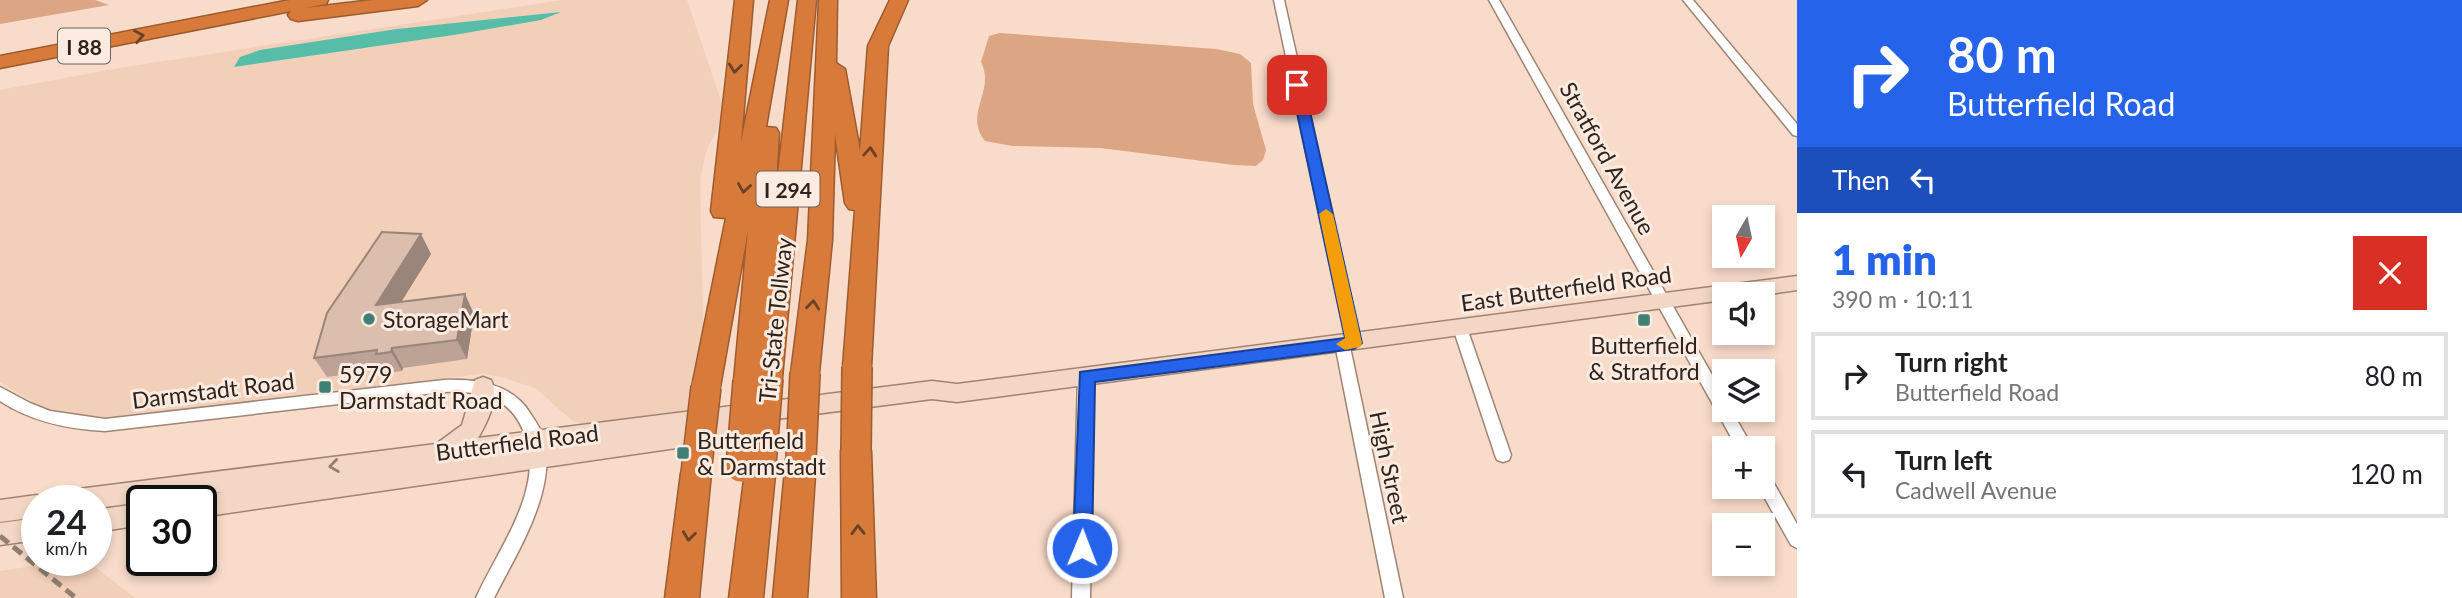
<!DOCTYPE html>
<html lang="en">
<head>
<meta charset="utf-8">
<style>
	:root { --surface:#fff; --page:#f2f2f2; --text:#202124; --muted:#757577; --line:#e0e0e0; --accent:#2563eb }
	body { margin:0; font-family:Lato,sans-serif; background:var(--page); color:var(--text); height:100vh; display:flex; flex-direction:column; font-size:26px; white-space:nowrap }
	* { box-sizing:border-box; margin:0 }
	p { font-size:23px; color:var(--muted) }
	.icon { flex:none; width:38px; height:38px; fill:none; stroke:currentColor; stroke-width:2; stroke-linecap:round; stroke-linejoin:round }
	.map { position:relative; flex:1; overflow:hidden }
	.panel { display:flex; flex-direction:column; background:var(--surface); width:665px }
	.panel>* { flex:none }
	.guide { background:#2563eb; color:#fff; overflow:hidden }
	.needle { width:46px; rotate:189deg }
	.fabs { position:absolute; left:1712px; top:205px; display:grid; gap:14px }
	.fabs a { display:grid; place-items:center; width:63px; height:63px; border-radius:0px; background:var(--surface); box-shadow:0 4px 10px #0003; font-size:35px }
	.speed { position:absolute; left:21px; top:485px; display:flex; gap:14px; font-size:35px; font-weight:700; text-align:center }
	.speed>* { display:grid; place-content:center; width:91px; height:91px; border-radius:50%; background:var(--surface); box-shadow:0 4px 10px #0003; line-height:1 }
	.speed small { font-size:18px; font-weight:400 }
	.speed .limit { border:4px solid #111; border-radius:10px; background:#fff; color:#111 }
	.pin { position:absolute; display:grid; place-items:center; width:60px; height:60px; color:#fff; margin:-30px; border-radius:14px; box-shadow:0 4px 10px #0006 }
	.me { position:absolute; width:77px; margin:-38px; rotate:1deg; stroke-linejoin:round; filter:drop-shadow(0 0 5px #0008) }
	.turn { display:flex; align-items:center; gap:24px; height:147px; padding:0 35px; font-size:32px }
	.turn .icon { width:91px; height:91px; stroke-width:2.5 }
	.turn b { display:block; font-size:49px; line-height:60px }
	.then { display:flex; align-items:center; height:66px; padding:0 35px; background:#0003; gap:14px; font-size:26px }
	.round { display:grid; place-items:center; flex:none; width:74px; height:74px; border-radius:0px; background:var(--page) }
	.summary { display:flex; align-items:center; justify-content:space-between; height:119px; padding:0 35px }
	h1 { font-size:42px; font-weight:800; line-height:52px; color:var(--accent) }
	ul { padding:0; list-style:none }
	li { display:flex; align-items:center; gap:21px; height:88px; margin:0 14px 10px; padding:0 21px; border:4px solid var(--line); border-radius:0px }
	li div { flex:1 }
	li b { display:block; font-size:26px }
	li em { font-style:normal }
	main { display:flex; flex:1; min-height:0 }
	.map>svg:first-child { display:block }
	.built { fill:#f2cfb9 }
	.green { fill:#dca584 }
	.water { fill:#55bda8 }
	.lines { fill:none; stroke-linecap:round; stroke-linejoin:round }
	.minor-casing { stroke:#9f8474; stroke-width:3 }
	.secondary-casing { stroke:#9f8474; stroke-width:3 }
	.motorway-casing { stroke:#9c5c30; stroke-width:3 }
	.minor { fill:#fff; fill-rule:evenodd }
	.secondary { fill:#f3d7c4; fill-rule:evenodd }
	.motorway { fill:#d77a3a; fill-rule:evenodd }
	.rail { stroke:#927f73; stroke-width:5; stroke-dasharray:11 6; stroke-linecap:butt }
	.motorway-bridge-casing { stroke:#9c5c30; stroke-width:32; stroke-linecap:butt }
	.motorway-bridge { stroke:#d77a3a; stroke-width:29 }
	.wall { fill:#bca395 }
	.shaded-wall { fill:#998579 }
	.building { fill:#dbbead; stroke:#998579; stroke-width:2 }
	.oneway { stroke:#694227 }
	.oneway2 { stroke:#907e70 }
	.route { fill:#2563eb; stroke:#184099; stroke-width:2 }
	.slow { fill:#f59e0b }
	.poi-dot { fill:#3e8173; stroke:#fdebe1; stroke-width:2.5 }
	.labels { text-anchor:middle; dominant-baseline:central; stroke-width:6; stroke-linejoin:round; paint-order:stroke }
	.shield { fill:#fdebe1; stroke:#6c6058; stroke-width:2 }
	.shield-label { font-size:21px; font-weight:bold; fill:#2e241d }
	.street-label { font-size:23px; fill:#2e241d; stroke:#fdebe1 }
	.poi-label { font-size:23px; fill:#2e241d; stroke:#fdebe1; text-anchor:start }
</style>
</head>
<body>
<main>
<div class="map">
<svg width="1797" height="598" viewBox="0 0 1797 598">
	<rect width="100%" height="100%" fill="#f9dbca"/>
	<g class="built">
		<polygon points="562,0 687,0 724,109 718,129 707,149 700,179 703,320 711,408 581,424 571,420 537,389 501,377 481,374 107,418 59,413 41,407 0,382 0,90 119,68"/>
		<polygon points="73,560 86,560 135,598 0,598 0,571"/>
	</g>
	<g class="green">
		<polygon points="0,0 95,0 109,5 0,24"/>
		<path d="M1000 33 1216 49 1240 54 1251 63 1253 104 1266 150 1263 160 1256 166 1234 165 1101 148 1013 146 985 141C963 113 996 91 981 62L989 36Z"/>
	</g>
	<polygon class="water" points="561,12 541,20 460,34 234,67 240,57 260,50 397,29"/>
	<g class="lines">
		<g class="minor-casing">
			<g id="minor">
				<polygon points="1274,0 1284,0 1361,343 1359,347 1350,347 1403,598 1385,598 1335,344 1337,340 1346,340"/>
				<polygon points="1489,0 1499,0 1724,396 1724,410 1731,410 1753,448 1737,448"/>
				<polygon points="1683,0 1693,0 1797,124 1797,136 1793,135"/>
				<polygon points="1460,323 1465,324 1467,328 1511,455 1509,460 1503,462 1497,460 1495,455 1453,328 1455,324"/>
				<polygon points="1086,371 1091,373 1094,377 1090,598 1072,598 1078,377 1081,373"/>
				<path d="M444 380C475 379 512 383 530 413 534 419 538 425 541 431 562 484 517 552 494 598H476C499 546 553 480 519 422 503 394 474 391 444 392L105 431C68 429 32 422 0 401V387L30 403 50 411 105 419Z"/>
				<polygon points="1762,471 1768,473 1797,524 1797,548 1791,545 1758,486 1762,486"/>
			</g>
		</g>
		<g class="secondary-casing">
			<g id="secondary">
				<path d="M1797 276V290L1762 295 1724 294V300L957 402 932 399 761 421 764 427 760 434 752 437 201 517V500H191L192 498 223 492 96 508V500H65L69 492 78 489 436 444 462 425 475 380 483 377 491 380C500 397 487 423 478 438L932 381 957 384Z"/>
				<polygon points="37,495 47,500 37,500 37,517 0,522 0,500"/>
				<polygon points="142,503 142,525 96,532 96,510"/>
				<polygon points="37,518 37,540 0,545 0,523"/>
			</g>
		</g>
		<g class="motorway-casing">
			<g id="motorway">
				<polygon points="290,0 328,0 326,4 305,8 373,0 427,0 418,6 298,21 291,19 288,15 291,11 0,68 0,56"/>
				<polygon points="735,0 753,0 741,142 770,0 788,0 766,127 776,128 779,133 775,200 798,0 816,0 782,378 778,386 768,389 759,386 748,392 738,389 734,381 748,230 720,387 716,395 706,398 696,395 692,387 726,218 714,217 711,211"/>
				<polygon points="819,0 837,0 836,63 845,69 860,151 868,46 890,0 908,0 888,46 871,367 867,375 857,378 847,375 843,367 855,210 849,209 845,203 835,134 832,240 819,373 815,381 805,384 795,381 791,373 808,240"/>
				<polygon points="856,438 867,442 871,451 876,598 842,598 841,451 845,442"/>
				<polygon points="801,446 812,450 816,459 807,598 773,598 786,459 790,450"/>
				<polygon points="761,451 772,455 776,464 763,598 729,598 746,464 750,455"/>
				<polygon points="696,460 707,464 711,473 699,598 665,598 681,473 685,464"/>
			</g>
		</g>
		<use href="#minor" class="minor"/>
		<use href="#secondary" class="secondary"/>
		<use href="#motorway" class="motorway"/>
		<polyline class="rail" points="0,536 76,598"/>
		<g class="motorway-bridge-casing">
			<g id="motorway-bridge">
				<polyline points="856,451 857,367"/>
				<polyline points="801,459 805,373"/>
				<polyline points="761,464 768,378"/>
				<polyline points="741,467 748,381"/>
				<polyline points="696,473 706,387"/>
			</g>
		</g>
		<use href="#motorway-bridge" class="motorway-bridge"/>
	</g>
	<polygon class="wall" points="431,254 401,302 474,314 467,359 403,368 402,371 387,373 385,369 327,377 314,358"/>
	<g class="shaded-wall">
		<polygon points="421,234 431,254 387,325 376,305"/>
		<polygon points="465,294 474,314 467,359 457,340"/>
		<polygon points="392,348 403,368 402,371 391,352"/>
	</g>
	<polygon class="building" points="382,232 421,234 376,305 465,294 457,340 392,348 391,352 376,354 377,350 314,358 327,313"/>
	<defs><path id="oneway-chevron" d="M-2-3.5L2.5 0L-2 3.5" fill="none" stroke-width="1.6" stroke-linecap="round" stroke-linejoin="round" transform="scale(1.75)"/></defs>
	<g class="oneway">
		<use href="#oneway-chevron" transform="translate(139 36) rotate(-11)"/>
		<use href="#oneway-chevron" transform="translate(735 68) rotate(96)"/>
		<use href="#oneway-chevron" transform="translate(870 152) rotate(-86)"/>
		<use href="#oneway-chevron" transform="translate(744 188) rotate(99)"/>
		<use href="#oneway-chevron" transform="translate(813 305) rotate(-84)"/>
		<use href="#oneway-chevron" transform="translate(858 530) rotate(-91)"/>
		<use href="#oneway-chevron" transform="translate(689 536) rotate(97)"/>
	</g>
	<use class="oneway2" href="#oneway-chevron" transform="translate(334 466) rotate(172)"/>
	<polygon class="route" points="1297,81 1304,85 1362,343 1354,349 1095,382 1092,548 1089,555 1082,557 1075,555 1073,548 1080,372 1345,338 1291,85"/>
	<polygon class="slow" points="1326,209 1333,214 1362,343 1360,347 1345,350 1336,344 1345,338 1319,214"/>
	<g class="poi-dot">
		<circle cx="369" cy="319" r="7"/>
		<rect x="1637" y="313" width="14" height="14" rx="3.5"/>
		<rect x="318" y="380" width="14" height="14" rx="3.5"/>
		<rect x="676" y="446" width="14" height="14" rx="3.5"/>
	</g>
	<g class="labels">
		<g class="shield">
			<rect x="58" y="28.5" width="52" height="35" rx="5"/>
			<rect x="756.5" y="171.5" width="63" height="35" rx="5"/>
		</g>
		<g class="shield-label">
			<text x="84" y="46">I 88</text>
			<text x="788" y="189">I 294</text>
		</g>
		<g class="street-label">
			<text transform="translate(1608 158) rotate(61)">Stratford Avenue</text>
			<text transform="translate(1566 288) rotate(-8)">East Butterfield Road</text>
			<text transform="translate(775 320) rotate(-84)">Tri-State Tollway</text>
			<text transform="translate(213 390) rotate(-7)">Darmstadt Road</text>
			<text transform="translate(517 442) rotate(-7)">Butterfield Road</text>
			<text transform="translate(1390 467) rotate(78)">High Street</text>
		</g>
		<g class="poi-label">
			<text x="383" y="319">StorageMart</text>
			<text x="1644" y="345" text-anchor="middle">Butterfield<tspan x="1644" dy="26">&amp; Stratford</tspan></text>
			<text x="339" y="374">5979<tspan x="339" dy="26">Darmstadt Road</tspan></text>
			<text x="697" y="440">Butterfield<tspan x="697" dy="26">&amp; Darmstadt</tspan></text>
		</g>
	</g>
</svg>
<div class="fabs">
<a><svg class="needle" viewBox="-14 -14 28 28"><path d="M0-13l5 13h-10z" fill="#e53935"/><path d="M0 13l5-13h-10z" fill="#757577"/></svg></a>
<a><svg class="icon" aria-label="sound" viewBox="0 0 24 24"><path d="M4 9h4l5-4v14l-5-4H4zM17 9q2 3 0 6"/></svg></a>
<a><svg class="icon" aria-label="layers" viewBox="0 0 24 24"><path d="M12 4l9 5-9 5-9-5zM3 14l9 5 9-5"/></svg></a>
<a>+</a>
<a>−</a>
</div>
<div class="speed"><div>24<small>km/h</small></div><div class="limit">30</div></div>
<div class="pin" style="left:1297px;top:85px;background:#d93025"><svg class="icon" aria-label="arrive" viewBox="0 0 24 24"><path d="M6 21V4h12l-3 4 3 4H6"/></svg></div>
<svg class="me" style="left:1082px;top:548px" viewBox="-20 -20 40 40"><circle r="17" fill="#2563eb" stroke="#fff" stroke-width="3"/><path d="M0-11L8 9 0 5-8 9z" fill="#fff"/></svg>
</div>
<section class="panel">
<div class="guide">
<div class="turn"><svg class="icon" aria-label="right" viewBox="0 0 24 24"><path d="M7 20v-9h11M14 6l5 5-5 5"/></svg><div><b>80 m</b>Butterfield Road</div></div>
<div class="then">Then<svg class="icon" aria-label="left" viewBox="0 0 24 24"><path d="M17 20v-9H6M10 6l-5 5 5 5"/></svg></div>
</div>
<div class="summary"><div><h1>1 min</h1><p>390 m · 10:11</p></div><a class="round" style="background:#d93025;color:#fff"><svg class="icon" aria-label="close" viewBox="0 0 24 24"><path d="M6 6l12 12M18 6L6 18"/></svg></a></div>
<ul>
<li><svg class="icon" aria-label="right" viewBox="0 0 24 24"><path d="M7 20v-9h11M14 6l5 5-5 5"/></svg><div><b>Turn right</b><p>Butterfield Road</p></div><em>80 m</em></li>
<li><svg class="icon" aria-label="left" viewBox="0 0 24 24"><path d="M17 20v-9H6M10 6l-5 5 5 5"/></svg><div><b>Turn left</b><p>Cadwell Avenue</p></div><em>120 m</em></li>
</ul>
</section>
</main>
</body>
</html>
